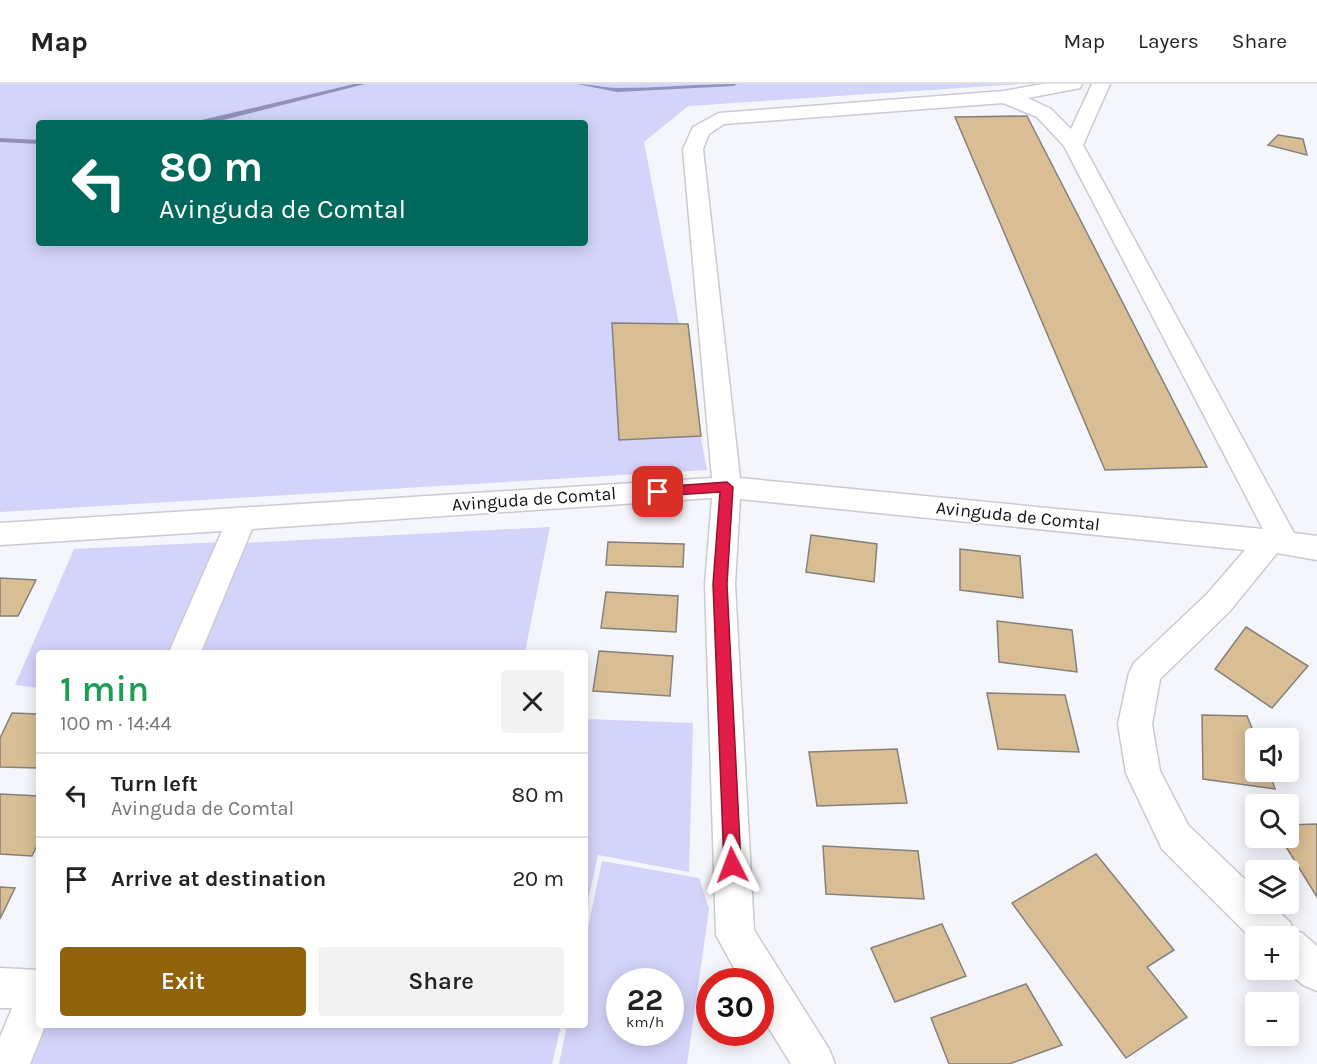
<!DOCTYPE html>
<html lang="en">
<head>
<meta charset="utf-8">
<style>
	:root { --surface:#fff; --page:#f2f2f2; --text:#222; --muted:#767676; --line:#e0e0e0; --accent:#8f620b }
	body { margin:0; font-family:Karla,sans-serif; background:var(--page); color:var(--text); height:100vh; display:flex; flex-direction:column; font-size:22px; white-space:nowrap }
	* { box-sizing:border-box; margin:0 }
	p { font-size:20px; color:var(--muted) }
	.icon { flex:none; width:33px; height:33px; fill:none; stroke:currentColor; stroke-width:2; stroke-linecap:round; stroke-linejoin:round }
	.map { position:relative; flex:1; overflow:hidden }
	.sheet { position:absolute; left:36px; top:566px; width:552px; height:378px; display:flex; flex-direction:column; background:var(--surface); border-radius:6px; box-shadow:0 3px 15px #0003 }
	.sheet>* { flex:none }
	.banner { position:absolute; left:36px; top:36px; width:552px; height:126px; border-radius:6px; box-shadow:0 3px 15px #0003; background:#00695c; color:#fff; overflow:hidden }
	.controls { position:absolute; left:1245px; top:644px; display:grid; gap:12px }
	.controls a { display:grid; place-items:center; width:54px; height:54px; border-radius:6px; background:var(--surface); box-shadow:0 3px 15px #0003; font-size:30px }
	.speed { position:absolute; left:606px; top:884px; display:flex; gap:12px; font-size:30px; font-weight:700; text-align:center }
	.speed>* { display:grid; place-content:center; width:78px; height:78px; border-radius:50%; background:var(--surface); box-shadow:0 3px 15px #0003; line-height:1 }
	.speed small { font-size:15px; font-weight:400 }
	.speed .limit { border:9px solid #d22; background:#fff; color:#111 }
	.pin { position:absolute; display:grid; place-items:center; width:51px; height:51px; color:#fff; margin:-26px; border-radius:12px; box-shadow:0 3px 9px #0006 }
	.me { position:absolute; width:66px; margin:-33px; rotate:357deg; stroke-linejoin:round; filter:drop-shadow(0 0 4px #0008) }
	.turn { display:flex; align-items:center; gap:21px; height:126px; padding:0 24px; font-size:27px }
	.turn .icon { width:78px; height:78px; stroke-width:2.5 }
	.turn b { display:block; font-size:42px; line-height:51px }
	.round { display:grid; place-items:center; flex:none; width:63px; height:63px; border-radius:6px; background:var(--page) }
	.overview { display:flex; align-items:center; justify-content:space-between; height:102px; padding:0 24px }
	h1 { font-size:36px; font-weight:600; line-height:45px; color:#1e9e55 }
	.action { display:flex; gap:12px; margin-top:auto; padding:12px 24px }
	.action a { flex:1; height:69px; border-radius:6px; background:var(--accent); color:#fff; font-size:24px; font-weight:600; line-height:69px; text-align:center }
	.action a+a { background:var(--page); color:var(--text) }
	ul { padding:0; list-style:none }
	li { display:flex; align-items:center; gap:18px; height:84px; padding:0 24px; border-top:2px solid var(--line) }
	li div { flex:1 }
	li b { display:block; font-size:22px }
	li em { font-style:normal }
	header { display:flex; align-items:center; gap:36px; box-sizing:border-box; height:84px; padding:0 30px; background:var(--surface); border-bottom:2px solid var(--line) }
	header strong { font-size:28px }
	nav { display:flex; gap:33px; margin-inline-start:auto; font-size:21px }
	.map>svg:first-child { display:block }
	.green { fill:#d4d3fa; fill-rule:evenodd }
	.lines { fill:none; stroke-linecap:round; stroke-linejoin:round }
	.stream { fill:#9291ba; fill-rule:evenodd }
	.building { fill:#d8bd95; stroke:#85817c; stroke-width:1.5 }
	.street-casing { stroke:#cacad1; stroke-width:3 }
	.street { fill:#fff; fill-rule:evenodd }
	.route { fill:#e11d48; stroke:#92132f; stroke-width:1.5 }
	.labels { text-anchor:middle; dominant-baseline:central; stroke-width:4.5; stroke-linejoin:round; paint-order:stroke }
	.street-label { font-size:18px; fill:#111113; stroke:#fff }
</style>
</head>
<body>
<header>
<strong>Map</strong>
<nav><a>Map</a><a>Layers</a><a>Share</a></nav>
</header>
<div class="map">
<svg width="1317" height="980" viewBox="0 0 1317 980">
	<rect width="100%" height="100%" fill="#f5f5fc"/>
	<g class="green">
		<path d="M0 0H1021L688 22 644 58 707 386 0 428ZM39 39H585V159H39Z"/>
		<polygon points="550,443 525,568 199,568 244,459"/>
		<polygon points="223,458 174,568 39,568 39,604 15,601 74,465"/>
		<polygon points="585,635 693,639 689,788 598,771 585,831"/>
		<path d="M602 777 699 794 709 825 687 980H559L567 941 585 940V858ZM620 897H670V948H620Z"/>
		<polygon points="46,941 561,941 552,980 30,980"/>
	</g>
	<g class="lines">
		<g class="stream">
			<polygon points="354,0 365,0 223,36 205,39 189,39"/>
			<path d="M577 0C591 0 605 4 619 4 658 4 698 0 737 0L734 2 617 8Z"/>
			<polygon points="0,54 39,56 39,60 0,58"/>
		</g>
	</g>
	<g class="building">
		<polygon points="1027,32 1207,383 1105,386 955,33"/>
		<polygon points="1278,51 1303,55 1307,71 1268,61"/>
		<polygon points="612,239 688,240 701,352 619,356"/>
		<polygon points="811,451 877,460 874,498 806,488"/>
		<polygon points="608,458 684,460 683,483 606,481"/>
		<polygon points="960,465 1020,472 1023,514 960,506"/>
		<polygon points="0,494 36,496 18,532 0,532"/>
		<polygon points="606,508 678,512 676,548 601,544"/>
		<polygon points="997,537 1072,546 1077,588 999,578"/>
		<polygon points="1246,543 1308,582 1272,624 1215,585"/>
		<polygon points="599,567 673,572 670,612 593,607"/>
		<polygon points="987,609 1065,611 1079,668 998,665"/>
		<polygon points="12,629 39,630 39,684 0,683 0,654"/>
		<polygon points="1202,631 1247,632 1256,654 1256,687 1269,687 1275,705 1203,695"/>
		<polygon points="897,665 907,719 817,722 809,668"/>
		<polygon points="0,710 39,712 39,757 32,772 0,770"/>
		<polygon points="1317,740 1317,813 1280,753 1288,753 1288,741"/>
		<polygon points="823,762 918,767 924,815 826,810"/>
		<polygon points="1096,770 1174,866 1147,883 1187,933 1126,974 1012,819"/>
		<polygon points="0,803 15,804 0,835"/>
		<polygon points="942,840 966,892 895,918 871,864"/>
		<polygon points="1026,900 1062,961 1009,980 949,980 931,934"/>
	</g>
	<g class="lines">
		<g class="street-casing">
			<g id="street">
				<path d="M1043 0H1082L1080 4 1028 14 1051 25 1071 45 1092 0H1110L1083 61 1294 449 1317 452V476L1277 469 1229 528 1160 595 1152 640 1160 687 1188 741 1256 806V819H1269L1290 838 1293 846 1302 849 1317 862V907L1303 901 1284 885H1288V852H1256V859L1162 765 1126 689 1118 640 1129 589 1134 579 1207 510 1245 466 740 415 735 500 754 846 829 965 835 980H791L760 930V897H741L716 851 705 500 712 414 252 445 201 568H169L222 447 0 461V439L712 394 683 65 693 43 719 29 1004 7ZM1003 19 1037 33 1064 62 1263 445 740 394 703 65 709 50 724 40Z"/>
				<polygon points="0,884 39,886 39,940 46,940 30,980 0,980 0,953 12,924 0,924"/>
			</g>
		</g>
		<use href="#street" class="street"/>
	</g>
	<polygon class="route" points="727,398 733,403 727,500 741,781 738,787 732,789 726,787 724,781 713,500 720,408 658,412 651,408 658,403"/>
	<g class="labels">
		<g class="street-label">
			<text transform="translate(534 415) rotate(-4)">Avinguda de Comtal</text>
			<text transform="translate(1018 432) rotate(6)">Avinguda de Comtal</text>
		</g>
	</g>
</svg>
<div class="controls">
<a><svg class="icon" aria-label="sound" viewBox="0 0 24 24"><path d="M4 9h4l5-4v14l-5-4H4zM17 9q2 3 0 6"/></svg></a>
<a><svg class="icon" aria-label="search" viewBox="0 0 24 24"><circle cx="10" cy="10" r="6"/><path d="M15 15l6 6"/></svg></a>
<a><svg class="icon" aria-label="layers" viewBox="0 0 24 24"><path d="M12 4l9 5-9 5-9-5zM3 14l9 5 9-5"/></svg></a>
<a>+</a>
<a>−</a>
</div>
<div class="speed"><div>22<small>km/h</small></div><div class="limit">30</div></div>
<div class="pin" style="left:658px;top:408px;background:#d93025"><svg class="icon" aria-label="arrive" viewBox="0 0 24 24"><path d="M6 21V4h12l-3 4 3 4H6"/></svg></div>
<svg class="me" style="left:732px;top:781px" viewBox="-20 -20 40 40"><path d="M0-17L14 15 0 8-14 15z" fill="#e11d48" stroke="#fff" stroke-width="4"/></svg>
<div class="banner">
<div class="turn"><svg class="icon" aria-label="left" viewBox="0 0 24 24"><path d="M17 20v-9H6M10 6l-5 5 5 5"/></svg><div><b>80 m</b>Avinguda de Comtal</div></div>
</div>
<section class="sheet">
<div class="overview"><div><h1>1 min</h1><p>100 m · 14:44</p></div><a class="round"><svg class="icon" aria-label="close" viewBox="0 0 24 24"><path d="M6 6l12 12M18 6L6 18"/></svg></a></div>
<ul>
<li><svg class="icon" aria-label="left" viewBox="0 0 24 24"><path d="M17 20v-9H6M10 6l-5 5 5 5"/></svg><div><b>Turn left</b><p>Avinguda de Comtal</p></div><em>80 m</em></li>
<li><svg class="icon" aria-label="arrive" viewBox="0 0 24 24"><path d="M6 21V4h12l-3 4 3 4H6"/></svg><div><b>Arrive at destination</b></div><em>20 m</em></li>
</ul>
<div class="action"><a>Exit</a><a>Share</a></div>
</section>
</div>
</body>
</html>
